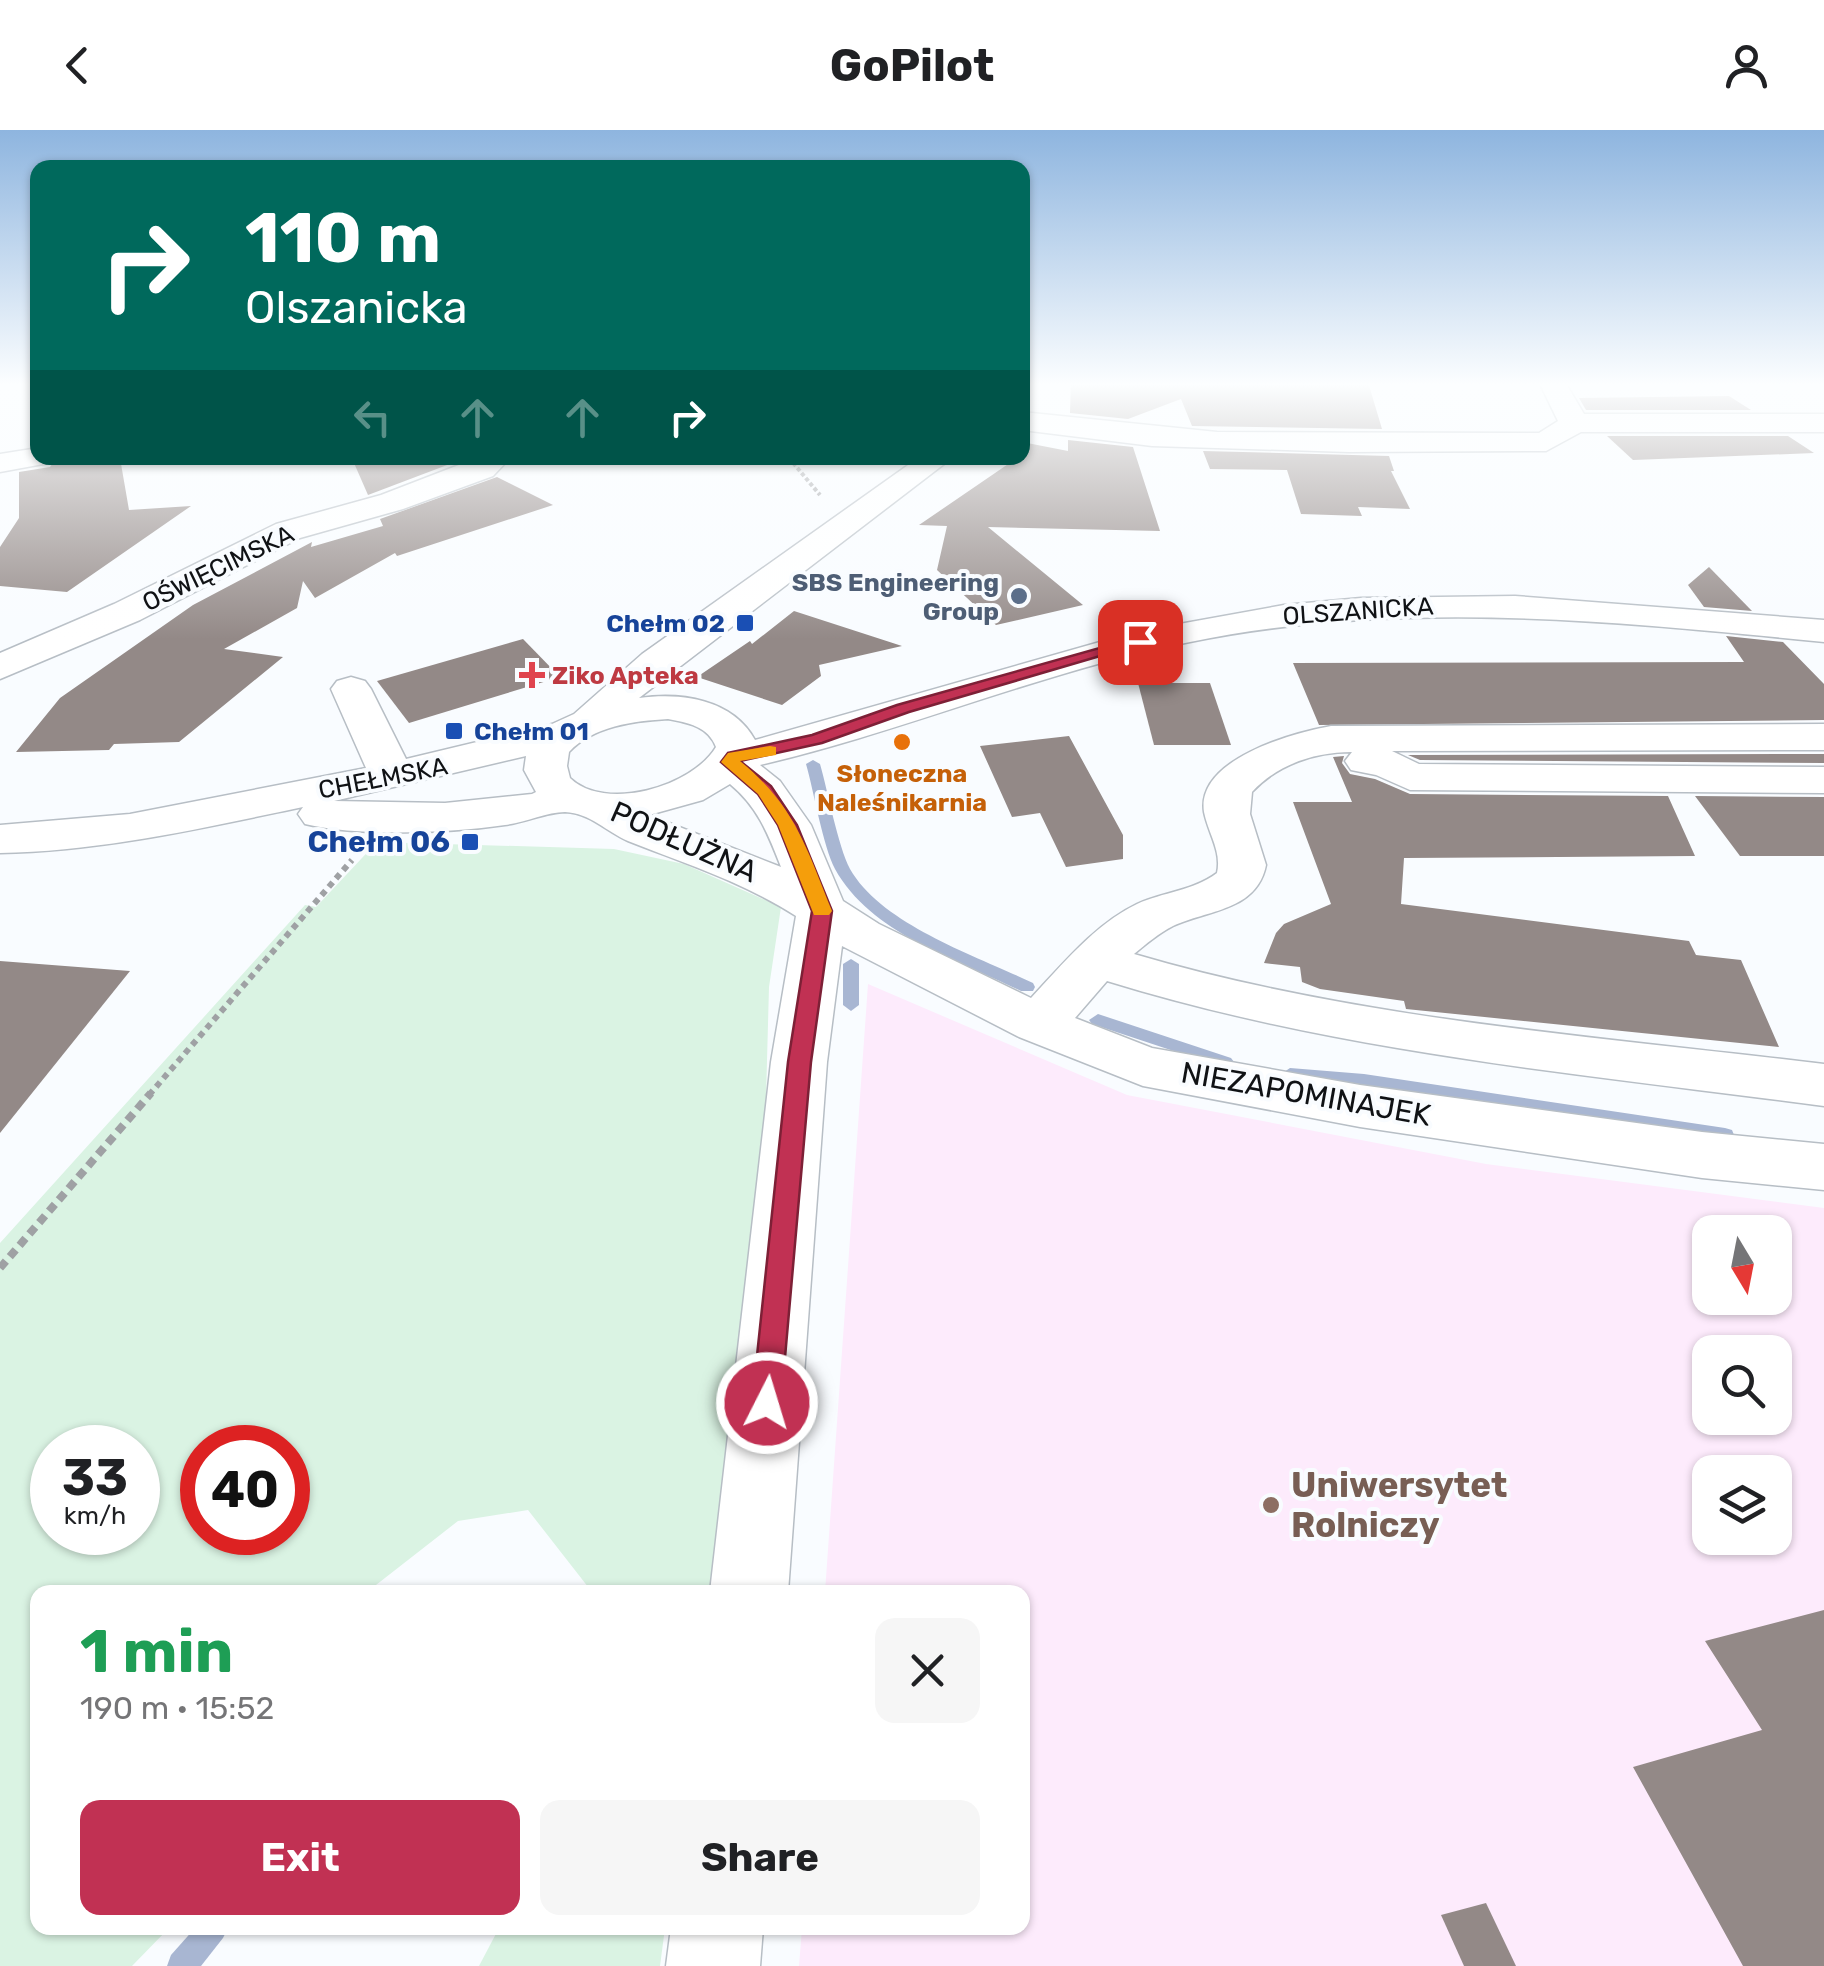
<!DOCTYPE html>
<html lang="en">
<head>
<meta charset="utf-8">
<style>
	:root { --surface:#fff; --page:#f6f6f6; --text:#202124; --muted:#757577; --accent:#c13153 }
	body { margin:0; font-family:Rubik,sans-serif; background:var(--page); color:var(--text); height:100vh; display:flex; flex-direction:column; font-size:38px; white-space:nowrap }
	* { box-sizing:border-box; margin:0 }
	p { font-size:32px; color:var(--muted) }
	.icon { flex:none; width:55px; height:55px; fill:none; stroke:currentColor; stroke-width:2; stroke-linecap:round; stroke-linejoin:round }
	.map { position:relative; flex:1; overflow:hidden }
	.drawer { position:absolute; left:30px; top:1455px; width:1000px; height:350px; display:flex; flex-direction:column; background:var(--surface); border-radius:20px; box-shadow:0 2px 8px #0004 }
	.drawer>* { flex:none }
	.top-card { position:absolute; left:30px; top:30px; width:1000px; height:305px; border-radius:20px; box-shadow:0 2px 8px #0004; background:#00695c; color:#fff; overflow:hidden }
	.needle { width:65px; rotate:170deg }
	.tools { position:absolute; left:1692px; top:1085px; display:grid; gap:20px }
	.tools a { display:grid; place-items:center; width:100px; height:100px; border-radius:20px; background:var(--surface); box-shadow:0 2px 8px #0004; font-size:50px }
	.speed { position:absolute; left:30px; top:1295px; display:flex; gap:20px; font-size:50px; font-weight:700; text-align:center }
	.speed>* { display:grid; place-content:center; width:130px; height:130px; border-radius:50%; background:var(--surface); box-shadow:0 2px 8px #0004; line-height:1 }
	.speed small { font-size:25px; font-weight:400 }
	.speed .limit { border:15px solid #d22; background:#fff; color:#111 }
	.pin { position:absolute; display:grid; place-items:center; width:85px; height:85px; color:#fff; margin:-42px; border-radius:20px; box-shadow:0 5px 15px #0006 }
	.me { position:absolute; width:110px; margin:-55px; rotate:5deg; stroke-linejoin:round; filter:drop-shadow(0 0 8px #0008) }
	.turn { display:flex; align-items:center; gap:35px; height:210px; padding:0 50px; font-size:45px }
	.turn .icon { width:130px; height:130px; stroke-width:2.5 }
	.turn b { display:block; font-size:70px; line-height:85px }
	.lanes { display:flex; align-items:center; height:95px; padding:0 50px; background:#0003; justify-content:center; gap:50px; direction:ltr }
	.lanes .off { opacity:.35 }
	.round { display:grid; place-items:center; flex:none; width:105px; height:105px; border-radius:20px; background:var(--page) }
	.headline { display:flex; align-items:center; justify-content:space-between; height:170px; padding:0 50px }
	h1 { font-size:60px; font-weight:700; line-height:75px; color:#1e9e55 }
	.action { display:flex; gap:20px; margin-top:auto; padding:20px 50px }
	.action a { flex:1; height:115px; border-radius:20px; background:var(--accent); color:#fff; font-size:40px; font-weight:700; line-height:115px; text-align:center }
	.action a+a { background:var(--page); color:var(--text) }
	header { display:flex; justify-content:space-between; align-items:center; height:130px; padding:0 50px; background:var(--surface); font-size:45px; font-weight:700 }
	.map>svg:first-child { display:block }
	.education { fill:#fdebfc; fill-rule:evenodd }
	.green { fill:#daf3e3; fill-rule:evenodd }
	.lines { fill:none; stroke-linecap:round; stroke-linejoin:round }
	.stream { fill:#a8b6d2; fill-rule:evenodd }
	.building { fill:#938987 }
	.minor-casing { stroke:#b7bec5; stroke-width:3 }
	.path-far2 { stroke:#9fa1a4; stroke-width:4; stroke-dasharray:4 2.5; stroke-linecap:butt }
	.path-far1 { stroke:#9fa1a4; stroke-width:6; stroke-dasharray:6 5; stroke-linecap:butt }
	.path { stroke:#9fa1a4; stroke-width:8; stroke-dasharray:9 6; stroke-linecap:butt }
	.minor { fill:#fff; fill-rule:evenodd }
	.route { fill:#c13153; stroke:#7d2036; stroke-width:2.5 }
	.slow { fill:#f59e0b }
	.service-dot { fill:#5c6f8a; stroke:#f9fcff; stroke-width:4 }
	.transit-dot { fill:#1a4fb4; stroke:#f9fcff; stroke-width:4 }
	.health-dot { fill:#e0444e; stroke:#f9fcff; stroke-width:4 }
	.food-dot { fill:#e8710a; stroke:#f9fcff; stroke-width:4 }
	.education-dot { fill:#8d6e63; stroke:#f9fcff; stroke-width:4 }
	.labels { text-anchor:middle; dominant-baseline:central; stroke-width:8; stroke-linejoin:round; paint-order:stroke }
	.far-street-label { font-size:25px; fill:#101215; stroke:#f9fcff }
	.far-service-label { font-size:25px; font-weight:bold; fill:#4e5e75; stroke:#f9fcff; text-anchor:end }
	.far-transit-label { font-size:25px; font-weight:bold; fill:#164399; stroke:#f9fcff; text-anchor:end }
	.far-health-label { font-size:25px; font-weight:bold; fill:#be3a42; stroke:#f9fcff; text-anchor:start }
	.far-food-label { font-size:25px; font-weight:bold; fill:#c56008; stroke:#f9fcff }
	.transit-label { font-size:30px; font-weight:bold; fill:#164399; stroke:#f9fcff; text-anchor:end }
	.street-label { font-size:30px; fill:#101215; stroke:#f9fcff }
	.near-education-label { font-size:35px; font-weight:bold; fill:#785e54; stroke:#f9fcff; text-anchor:start }
</style>
</head>
<body>
<header><svg class="icon" aria-label="back" viewBox="0 0 24 24"><path d="M15 5l-7 7 7 7"/></svg>GoPilot<svg class="icon" aria-label="person" viewBox="0 0 24 24"><circle cx="12" cy="8" r="4"/><path d="M4 21q1-7 8-7t8 7"/></svg></header>
<div class="map">
<svg width="1824" height="1836" viewBox="0 0 1824 1836">
	<rect width="100%" height="100%" fill="#f9fcff"/>
	<path class="education" d="M868 854 1127 965 1486 1034 1824 1078V1836H799L802 1798H1022V1462H825ZM1710 1102H1775V1168H1710ZM1710 1222H1775V1288H1710ZM1710 1342H1775V1408H1710Z"/>
	<g class="green">
		<path d="M377 712 614 719 684 734 781 777 769 857 764 1042 709 1462H592L528 1380 458 1391 367 1462H38V1798H169L132 1836H0V1113L305 775 316 777ZM52 1318H138V1402H52ZM202 1318H288V1402H202Z"/>
		<polygon points="499,1798 665,1798 660,1836 479,1836"/>
	</g>
	<g class="lines">
		<g class="stream">
			<path d="M813 630 820 634C828 662 838 716 850 739 882 795 977 826 1033 853L1035 857 1033 861H1021C958 830 871 804 835 739 823 716 814 662 806 634Z"/>
			<polygon points="851,829 859,834 859,875 851,881 843,875 843,834"/>
			<polygon points="1098,884 1231,928 1234,932 1225,938 1092,894 1089,890"/>
			<polygon points="1290,938 1364,944 1725,998 1732,1000 1734,1005 1732,1010 1725,1012 1364,958 1290,950 1281,944"/>
			<polygon points="195,1798 228,1798 223,1808 201,1836 167,1836 171,1825"/>
		</g>
	</g>
	<g class="building">
		<polygon points="1071,252 1368,252 1382,299 1192,296 1181,269 1128,289 1070,283"/>
		<polygon points="1729,266 1751,280 1586,280 1579,268"/>
		<polygon points="1607,306 1788,306 1814,323 1633,330"/>
		<polygon points="1068,310 1133,317 1160,401 988,397 1083,475 996,495 937,440 947,396 919,395 1017,328 1022,328 1022,312 1068,321"/>
		<polygon points="1203,321 1389,326 1394,341 1391,341 1410,379 1358,377 1362,386 1301,384 1287,340 1210,339"/>
		<polygon points="57,328 120,328 129,380 191,376 67,462 0,456 0,417 19,388 19,342 50,337"/>
		<polygon points="386,328 460,328 463,329 368,365 354,333"/>
		<polygon points="497,347 553,375 397,426 395,423 315,468 303,451 297,478 224,519 283,527 179,612 114,614 109,620 16,622 60,568 193,475 312,412 311,417 383,396 380,389"/>
		<polygon points="1709,437 1752,481 1704,477 1688,455"/>
		<polygon points="794,481 902,516 819,535 821,546 782,575 697,547 750,511 752,514"/>
		<polygon points="1726,506 1783,512 1824,554 1824,590 1319,595 1293,533 1744,532"/>
		<polygon points="523,509 560,547 409,593 377,551"/>
		<polygon points="1138,553 1210,553 1231,615 1154,615"/>
		<polygon points="1069,606 1123,705 1123,729 1066,737 1040,683 1012,687 980,616"/>
		<polygon points="1824,624 1824,633 1420,630 1408,625"/>
		<polygon points="1344,626 1342,633 1350,644 1375,649 1410,664 1668,666 1695,726 1404,728 1401,774 1689,811 1696,825 1741,830 1779,917 1406,879 1404,871 1320,859 1302,852 1300,837 1264,833 1276,803 1284,794 1331,774 1293,672 1352,672 1333,627"/>
		<polygon points="1695,666 1824,667 1824,726 1740,726"/>
		<polygon points="0,831 130,841 0,1003"/>
		<polygon points="1824,1480 1824,1836 1743,1836 1633,1637 1762,1600 1705,1511"/>
		<polygon points="1486,1773 1516,1836 1464,1836 1441,1785"/>
	</g>
	<g class="lines">
		<g class="minor-casing">
			<g id="minor">
				<polygon points="1539,252 1565,252 1584,284 1824,284 1824,302 1581,302 1546,321 1349,322 1152,316 1022,300 1022,282 1217,302 1539,303 1558,291"/>
				<polygon points="38,318 38,328 53,328 49,333 0,342 0,324"/>
				<polygon points="477,328 510,328 493,346 403,379 300,408 140,490 0,549 0,523 114,474 276,394 381,365"/>
				<path d="M918 328H952L639 568C681 562 733 569 755 610L1135 502 1284 475 1361 468 1515 466 1824 490V512C1614 491 1399 469 1190 512 1043 541 905 601 760 635L780 651 811 695 843 771 879 794 1031 868C1062 835 1095 794 1137 774 1163 762 1193 761 1217 743 1222 721 1208 703 1204 682 1196 629 1293 603 1331 596L1824 594V620L1392 621 1419 634 1824 637V663L1410 660 1376 645 1351 640 1345 631 1352 622C1315 622 1278 634 1252 662L1250 684 1266 735C1257 781 1207 780 1173 796 1159 803 1146 814 1134 824 1358 890 1593 906 1824 934V976C1583 944 1340 923 1107 851L1075 888 1152 918 1360 955 1702 1002 1824 1014V1060L1702 1048 1360 997 1143 956 1019 907 842 816 827 932 788 1462H710L771 932 796 786C743 752 686 734 628 711 607 702 590 683 565 682 547 682 524 693 505 695 451 703 357 707 305 694L298 684 303 677C203 698 103 721 0 723V695L130 684 366 638 331 559 337 551 351 547 365 551 371 559 406 629 552 594 574 584 642 524ZM668 589C688 593 708 596 716 617 692 657 605 682 570 648L567 636 569 622C593 596 634 591 668 589ZM526 626 524 640 536 662 532 664 445 673 334 671ZM730 654C758 677 768 704 781 737L649 685 703 670Z"/>
				<polygon points="671,1798 763,1798 760,1836 666,1836"/>
			</g>
		</g>
		<polyline class="path-far2" points="789,328 820,365"/>
		<polyline class="path-far1" points="149,965 352,730"/>
		<polyline class="path" points="0,1138 151,963"/>
		<use href="#minor" class="minor"/>
	</g>
	<linearGradient id="sky" x2="0" y2="1"><stop stop-color="#8eb5df"/><stop offset="0.5" stop-color="#fcfeff"/><stop offset="1" stop-color="#fcfeff" stop-opacity="0"/></linearGradient>
	<rect width="1824" height="509" fill="url(#sky)"/>
	<polygon class="route" points="1135,508 1148,512 909,582 822,613 740,631 771,656 797,695 832,781 811,932 781,1273 777,1282 767,1286 757,1282 752,1273 788,932 812,781 778,695 758,664 721,632 728,623 812,605 897,575"/>
	<path class="slow" d="M770 616 776 617V625L740 631C795 676 806 717 832 781L829 785H814L778 695 758 664 721 632 728 623Z"/>
	<circle class="service-dot" cx="1019" cy="466" r="10"/>
	<g class="transit-dot">
		<rect x="735" y="483" width="20" height="20" rx="5"/>
		<rect x="444" y="591" width="20" height="20" rx="5"/>
		<rect x="460" y="702" width="20" height="20" rx="5"/>
	</g>
	<path class="health-dot" d="M527 530h10v10h10v10h-10v10h-10v-10h-10v-10h10z"/>
	<circle class="food-dot" cx="902" cy="612" r="10"/>
	<circle class="education-dot" cx="1271" cy="1375" r="10"/>
	<g class="labels">
		<g class="far-street-label">
			<text transform="translate(218 438) rotate(-26)">OŚWIĘCIMSKA</text>
			<text transform="translate(1358 481) rotate(-4)">OLSZANICKA</text>
			<text transform="translate(383 648) rotate(-11)">CHEŁMSKA</text>
		</g>
		<g class="far-service-label">
			<text x="999" y="452">SBS Engineering<tspan x="999" dy="29">Group</tspan></text>
		</g>
		<g class="far-transit-label">
			<text x="725" y="493">Chełm 02</text>
			<text x="474" y="601" text-anchor="start">Chełm 01</text>
		</g>
		<g class="far-health-label">
			<text x="552" y="545">Ziko Apteka</text>
		</g>
		<g class="far-food-label">
			<text x="902" y="643">Słoneczna<tspan x="902" dy="29">Naleśnikarnia</tspan></text>
		</g>
		<g class="transit-label">
			<text x="450" y="712">Chełm 06</text>
		</g>
		<g class="street-label">
			<text transform="translate(684 712) rotate(24)">PODŁUŻNA</text>
			<text transform="translate(1306 964) rotate(10)">NIEZAPOMINAJEK</text>
		</g>
		<g class="near-education-label">
			<text x="1291" y="1355">Uniwersytet<tspan x="1291" dy="40">Rolniczy</tspan></text>
		</g>
	</g>
</svg>
<div class="tools">
<a><svg class="needle" viewBox="-14 -14 28 28"><path d="M0-13l5 13h-10z" fill="#e53935"/><path d="M0 13l5-13h-10z" fill="#757577"/></svg></a>
<a><svg class="icon" aria-label="search" viewBox="0 0 24 24"><circle cx="10" cy="10" r="6"/><path d="M15 15l6 6"/></svg></a>
<a><svg class="icon" aria-label="layers" viewBox="0 0 24 24"><path d="M12 4l9 5-9 5-9-5zM3 14l9 5 9-5"/></svg></a>
</div>
<div class="speed"><div>33<small>km/h</small></div><div class="limit">40</div></div>
<div class="pin" style="left:1140px;top:512px;background:#d93025"><svg class="icon" aria-label="arrive" viewBox="0 0 24 24"><path d="M6 21V4h12l-3 4 3 4H6"/></svg></div>
<svg class="me" style="left:767px;top:1273px" viewBox="-20 -20 40 40"><circle r="17" fill="#c13153" stroke="#fff" stroke-width="3"/><path d="M0-11L8 9 0 5-8 9z" fill="#fff"/></svg>
<div class="top-card">
<div class="turn"><svg class="icon" aria-label="right" viewBox="0 0 24 24"><path d="M7 20v-9h11M14 6l5 5-5 5"/></svg><div><b>110 m</b>Olszanicka</div></div>
<div class="lanes"><svg class="icon off" aria-label="left" viewBox="0 0 24 24"><path d="M17 20v-9H6M10 6l-5 5 5 5"/></svg><svg class="icon off" aria-label="ahead" viewBox="0 0 24 24"><path d="M12 20V5M6 11l6-6 6 6"/></svg><svg class="icon off" aria-label="ahead" viewBox="0 0 24 24"><path d="M12 20V5M6 11l6-6 6 6"/></svg><svg class="icon" aria-label="right" viewBox="0 0 24 24"><path d="M7 20v-9h11M14 6l5 5-5 5"/></svg></div>
</div>
<section class="drawer">
<div class="headline"><div><h1>1 min</h1><p>190 m · 15:52</p></div><a class="round"><svg class="icon" aria-label="close" viewBox="0 0 24 24"><path d="M6 6l12 12M18 6L6 18"/></svg></a></div>
<div class="action"><a>Exit</a><a>Share</a></div>
</section>
</div>
</body>
</html>
